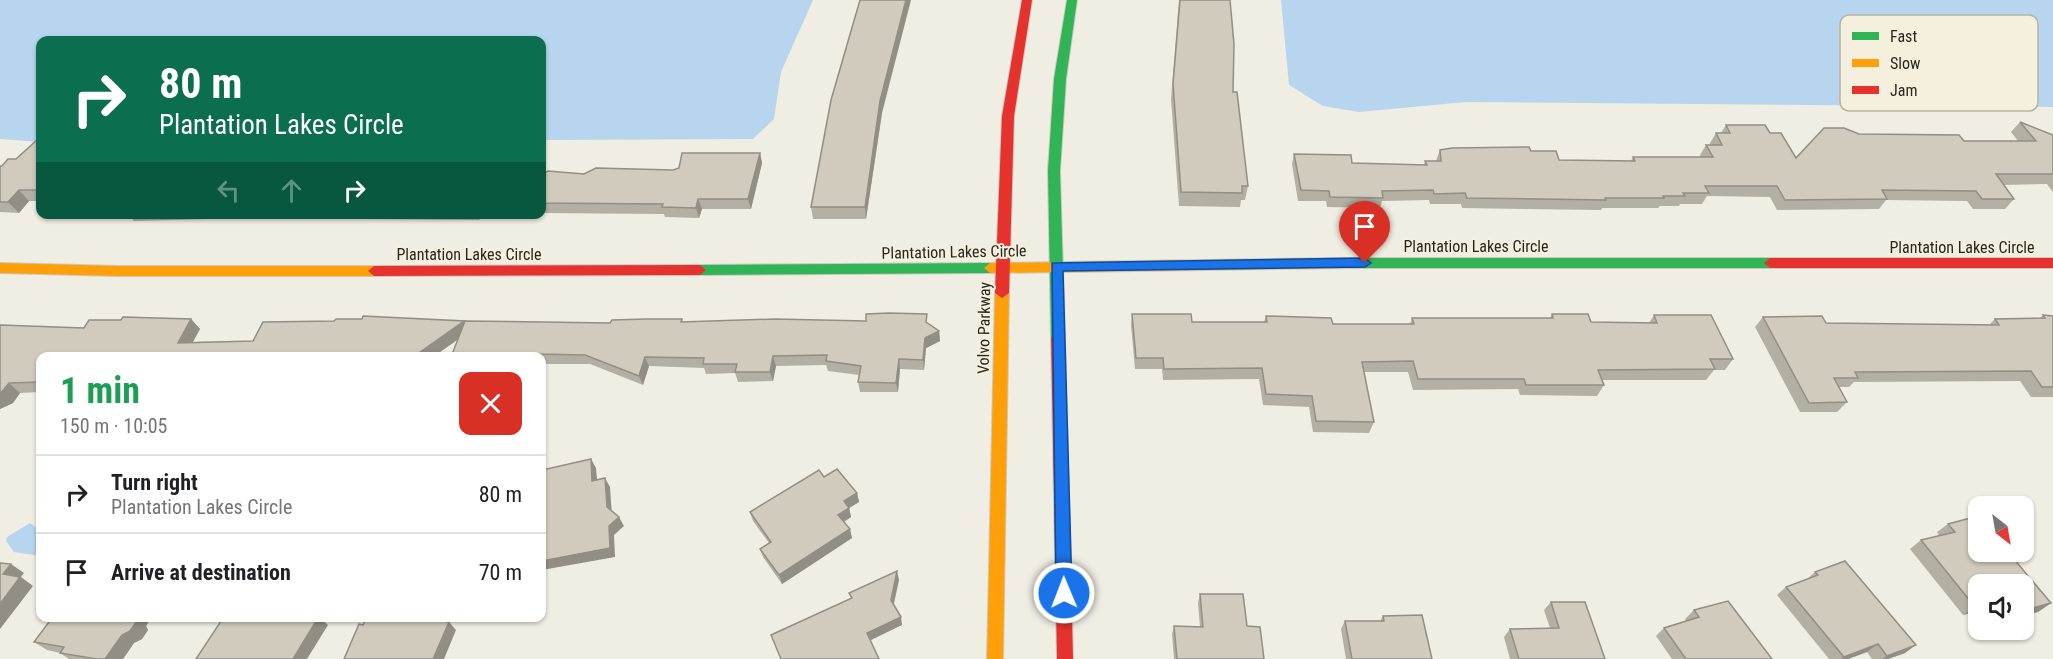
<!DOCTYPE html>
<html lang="en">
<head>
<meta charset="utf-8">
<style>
	:root { --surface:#fff; --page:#f6f6f6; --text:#202124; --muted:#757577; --line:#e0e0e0 }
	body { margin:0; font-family:"Roboto Condensed",sans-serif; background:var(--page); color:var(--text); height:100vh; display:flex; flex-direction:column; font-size:22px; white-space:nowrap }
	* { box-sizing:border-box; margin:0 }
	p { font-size:20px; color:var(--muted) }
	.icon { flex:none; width:33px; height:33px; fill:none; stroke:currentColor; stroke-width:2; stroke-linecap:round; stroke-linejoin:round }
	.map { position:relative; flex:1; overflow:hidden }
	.details { position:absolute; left:36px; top:352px; width:510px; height:270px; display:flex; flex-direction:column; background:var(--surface); border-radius:12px; box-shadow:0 2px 4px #0004 }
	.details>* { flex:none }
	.guide { position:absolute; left:36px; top:36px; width:510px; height:183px; border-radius:12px; box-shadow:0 2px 4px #0004; background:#0b6e4f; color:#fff; overflow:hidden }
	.needle { width:39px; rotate:149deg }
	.fabs { position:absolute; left:1968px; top:496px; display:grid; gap:12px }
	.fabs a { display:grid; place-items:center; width:66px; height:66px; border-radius:12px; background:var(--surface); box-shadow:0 2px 4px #0004; font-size:30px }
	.pin { position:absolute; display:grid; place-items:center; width:51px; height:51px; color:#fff; margin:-62px -26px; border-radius:50% 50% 50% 0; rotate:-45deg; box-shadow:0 0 6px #0007 }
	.pin .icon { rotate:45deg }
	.me { position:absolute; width:66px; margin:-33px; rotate:359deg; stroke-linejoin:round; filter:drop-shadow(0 0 4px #0008) }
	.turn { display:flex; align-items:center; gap:21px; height:126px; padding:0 24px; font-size:27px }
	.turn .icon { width:78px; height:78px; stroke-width:2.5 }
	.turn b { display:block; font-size:42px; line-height:51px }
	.lanes { display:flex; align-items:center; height:57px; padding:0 24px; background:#0003; justify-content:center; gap:30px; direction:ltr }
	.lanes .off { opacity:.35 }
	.round { display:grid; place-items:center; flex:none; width:63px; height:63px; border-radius:12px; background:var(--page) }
	.head { display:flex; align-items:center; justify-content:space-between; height:102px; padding:0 24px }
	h1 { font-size:36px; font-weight:700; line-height:45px; color:#1e9e55 }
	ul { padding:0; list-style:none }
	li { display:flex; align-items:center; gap:18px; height:78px; padding:0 24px; border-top:2px solid var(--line) }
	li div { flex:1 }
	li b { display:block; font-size:22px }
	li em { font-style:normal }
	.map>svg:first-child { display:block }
	.water { fill:#b7d5ee }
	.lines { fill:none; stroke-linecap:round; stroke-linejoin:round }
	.fast-casing { stroke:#cbc8c0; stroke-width:2 }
	.slow-casing { stroke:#cbc8c0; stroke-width:2 }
	.jam-casing { stroke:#cbc8c0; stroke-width:2 }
	.fast { fill:#30b455; fill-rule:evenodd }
	.slow { fill:#ff9f0a; fill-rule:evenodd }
	.jam { fill:#e5322d; fill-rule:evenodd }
	.wall { fill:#b3afa2 }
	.shaded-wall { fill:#928e84 }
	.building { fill:#d0cbbc; stroke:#928e84; stroke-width:1.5 }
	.route { fill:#1a73e8; stroke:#114b97; stroke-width:1.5 }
	.labels { text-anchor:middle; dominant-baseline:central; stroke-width:4.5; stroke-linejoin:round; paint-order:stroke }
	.street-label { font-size:16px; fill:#27251e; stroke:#f5f0de }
	.key { fill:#f5f0de; stroke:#b7b3a4; stroke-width:1.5 }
	.key-label { font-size:16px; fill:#27251e }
</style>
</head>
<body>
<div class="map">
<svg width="2053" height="659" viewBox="0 0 2053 659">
	<rect width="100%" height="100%" fill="#f0ede3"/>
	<g class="water">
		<polygon points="0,0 813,0 781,72 774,119 753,139 542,140 542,40 40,40 40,142 0,139"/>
		<polygon points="1281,0 2053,0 2053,107 1466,102 1359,112 1323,106 1289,85"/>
		<polygon points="30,523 40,530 40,556 14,552 6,541 7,537"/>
	</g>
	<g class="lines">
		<g class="fast-casing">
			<g id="fast">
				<polygon points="1067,0 1077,0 1066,79 1060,171 1065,338 1063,342 1053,342 1051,338 1048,171 1054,79"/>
				<polygon points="1344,258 1770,258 1776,263 1770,268 1344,268 1338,263"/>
				<polygon points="990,263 996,268 990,273 700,275 694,270 700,265"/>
			</g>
		</g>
		<g class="slow-casing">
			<g id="slow">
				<polygon points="1344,258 1350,263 1344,268 990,273 984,268 990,263"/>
				<polygon points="0,263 119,266 374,266 380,271 374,276 119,276 0,273"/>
				<polygon points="1002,288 1009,293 1003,659 987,659 995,293"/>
			</g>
		</g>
		<g class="jam-casing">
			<g id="jam">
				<polygon points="1022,0 1032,0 1014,116 1009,293 1002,298 995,293 1002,116"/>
				<polygon points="1770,258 2053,258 2053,268 1770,268 1764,263"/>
				<polygon points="700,265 706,270 700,275 374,276 368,271 374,266"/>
				<polygon points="1058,333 1063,334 1065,338 1073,659 1057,659 1051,338 1053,334"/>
			</g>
		</g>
		<use href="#fast" class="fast"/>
		<use href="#slow" class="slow"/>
		<use href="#jam" class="jam"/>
	</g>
	<g class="wall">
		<polygon points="1179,0 1230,0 1233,92 1248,186 1245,200 1241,200 1240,207 1179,206 1171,99"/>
		<polygon points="882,113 866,219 813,219 811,207"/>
		<polygon points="2020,122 2053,135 2053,192 2047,184 2003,185 2014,199 2005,209 1973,209 1967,201 1886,200 1879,209 1777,210 1770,197 1707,196 1702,204 1680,204 1679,206 1660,206 1658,208 1602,208 1601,210 1462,208 1461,204 1430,204 1429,200 1382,201 1380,208 1327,207 1326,201 1298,201 1292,164 1294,154 1352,163 1424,165 1425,161 1436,161 1440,150 1531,151 1559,160 1631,161 1633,157 1701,157 1700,155 1706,145 1710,145 1710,143 1716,133 1721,133 1726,125 1770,133 1796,158 1859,134 1964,141 2018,141 2011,132"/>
		<polygon points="40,139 40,201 29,201 19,213 0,212 0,166 2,166 16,159"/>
		<polygon points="760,153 762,163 751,209 702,209 699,218 665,217 664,214 542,213 542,175 673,170"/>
		<polygon points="94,214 482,214 479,220 246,218 134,221 132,219 98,218"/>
		<polygon points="1132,314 1192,322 1264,322 1266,316 1333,324 1410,324 1412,318 1550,318 1552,314 1591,322 1649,323 1654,315 1733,359 1725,370 1714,370 1706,380 1602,380 1604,385 1597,396 1520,395 1518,389 1413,390 1408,372 1364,372 1374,422 1369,433 1313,432 1309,407 1263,405 1259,379 1163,380 1162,369 1135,369 1131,325"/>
		<polygon points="2043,315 2053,316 2053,397 2031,397 2020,381 1854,382 1849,387 1839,387 1847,402 1837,412 1800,412 1755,327 1763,317 1826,323 1989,325 1995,319 2040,318"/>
		<polygon points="191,319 200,329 193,342 253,341 464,321 465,323 610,323 682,319 683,322 928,324 939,331 940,341 926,348 924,370 900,369 898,392 860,392 858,382 859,375 828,371 826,365 776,366 773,381 738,382 735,373 706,374 704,368 649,366 643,385 590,364 544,364 542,369 542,357 451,357 458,339 433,357 40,357 40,392 20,393 13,403 0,409 0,325 84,328"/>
		<polygon points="824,477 857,493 859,502 849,508 851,517 844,522 852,538 782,584 763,557 760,549 769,543 753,521 750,512"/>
		<polygon points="1978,516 1978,552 2008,552 2051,603 2038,612 2024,615 2024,585 1978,585 1978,611 1963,615 1910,549 1921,540 1939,536 1937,532 1948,524"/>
		<polygon points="1815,572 1905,653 1888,659 1872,659 1867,652 1848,659 1829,659 1777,595 1786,587 1806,580"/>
		<polygon points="1200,594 1247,626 1264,659 1174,659 1172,634 1174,626 1200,627 1198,603"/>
		<polygon points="1551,602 1605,659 1510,659 1504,637 1510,629 1550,628 1544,610"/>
		<polygon points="1694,610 1772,659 1672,659 1656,636 1664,628 1687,621 1685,619"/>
		<polygon points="1383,616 1432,659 1346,659 1341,629 1345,621 1380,621"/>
		<polygon points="52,618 151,618 146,626 148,630 142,639 134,643 123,659 69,659 60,653 47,650 34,642"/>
	</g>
	<g class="shaded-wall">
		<polygon points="906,0 911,0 882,113 866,219 865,207 880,101"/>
		<polygon points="760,153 762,163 751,209 748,199"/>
		<polygon points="19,190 29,201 19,213 8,202"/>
		<polygon points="698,199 702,209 699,218 696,208"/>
		<polygon points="476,214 482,214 479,220"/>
		<polygon points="191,319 200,329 187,352 178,343"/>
		<polygon points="464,321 470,331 433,357 413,357"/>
		<polygon points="939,331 940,341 926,348 924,370 923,360 925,338"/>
		<polygon points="773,356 776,366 773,381 770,372"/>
		<polygon points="645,357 649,366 643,385 639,376"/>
		<polygon points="899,359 900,369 898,392 896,383"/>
		<polygon points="9,383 20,393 13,403 0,409 0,394"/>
		<polygon points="591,459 596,468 598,490 592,481"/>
		<polygon points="605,478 610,487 612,516 607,507"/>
		<polygon points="857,493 859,502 849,508 851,517 840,524 838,515 844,501"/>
		<polygon points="619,517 624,526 614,535 615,557 542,570 542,561 609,526"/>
		<polygon points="850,529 852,538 782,584 779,575"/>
		<polygon points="11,564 24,573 21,577 33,586 0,629 0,604 3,574"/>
		<polygon points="897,571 899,580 893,608 891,600"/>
		<polygon points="2051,603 2038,612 2024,615 2024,610"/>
		<polygon points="1978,606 1978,611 1963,615 1975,607"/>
		<polygon points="901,617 902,625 869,641 867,633"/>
		<polygon points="135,618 151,618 146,626 148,630 142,639 134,643 123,659 105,659"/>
		<polygon points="318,618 320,618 328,625 307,659 293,659"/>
		<polygon points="434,618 444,618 440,628 433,620"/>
		<polygon points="449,622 456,630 444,659 433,659"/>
		<polygon points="1878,644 1867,652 1848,659 1841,659 1844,657"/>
		<polygon points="1916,645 1905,653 1888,659 1882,659 1887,656"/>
	</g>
	<g class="building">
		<polygon points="860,0 906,0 880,101 865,207 811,207 831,100"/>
		<polygon points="1180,0 1230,0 1234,44 1233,92 1237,92 1248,186 1242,186 1242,193 1181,192 1173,84"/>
		<polygon points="2020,122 2053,135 2053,174 1996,174 2014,199 1982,199 1976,191 1882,190 1887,199 1785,200 1777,186 1705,186 1709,193 1683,193 1685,196 1663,196 1664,198 1605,198 1606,200 1467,198 1465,193 1434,194 1433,190 1382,191 1383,198 1330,197 1329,191 1301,190 1294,154 1351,155 1352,163 1427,165 1425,161 1441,161 1440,150 1452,148 1529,147 1531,151 1556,151 1559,160 1635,161 1633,157 1713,157 1706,145 1722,145 1716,133 1730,133 1726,125 1765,125 1770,133 1781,133 1796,158 1824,128 1844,128 1859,134 1959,135 1964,141 2036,141"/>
		<polygon points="38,139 40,139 40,190 19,190 8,202 0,202 0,166 2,166 8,159 16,159"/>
		<polygon points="682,153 760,153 748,199 698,199 696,208 662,207 663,204 542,203 542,175 548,171 584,174 596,168 673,170 679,168"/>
		<polygon points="889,313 927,314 926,322 939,331 925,338 923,360 899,359 896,383 858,382 861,366 826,361 827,355 773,356 770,372 735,372 737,364 703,364 704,358 645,357 639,376 585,355 538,354 537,357 451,357 465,321 610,323 612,320 646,319 682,319 681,322 775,319 866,321 866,314"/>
		<polygon points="1132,314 1191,314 1192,322 1267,322 1266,316 1331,318 1333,324 1414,324 1412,318 1553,318 1552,314 1588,314 1591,322 1657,323 1654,315 1711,315 1733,359 1710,359 1715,369 1598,370 1604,385 1526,385 1524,379 1418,379 1413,361 1362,362 1374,422 1316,421 1312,396 1266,394 1262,368 1164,369 1163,358 1136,358"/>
		<polygon points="2043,315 2053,316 2053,387 2042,387 2031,371 1855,372 1858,378 1834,378 1847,402 1809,403 1763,317 1822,316 1826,323 1999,325 1995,319 2045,318"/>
		<polygon points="363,316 464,321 413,357 40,357 40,382 9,383 0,394 0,325 84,328 89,320 121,320 123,317 191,319 178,343 253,341 263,322 334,321 336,319 362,319"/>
		<polygon points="591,459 592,481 605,478 607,507 619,517 609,526 610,548 542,561 542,470"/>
		<polygon points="837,469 857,493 844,501 849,508 838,515 850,529 779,575 760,549 771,542 750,512 819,470 824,477"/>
		<polygon points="1978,516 1978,552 2008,552 2051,603 2024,610 2024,585 1978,585 1978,606 1975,607 1921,540 1955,532 1948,524"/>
		<polygon points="1845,561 1916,645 1887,656 1878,644 1844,657 1786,587 1818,575 1815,572"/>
		<polygon points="0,563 11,564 3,574 20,577 0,604"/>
		<polygon points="897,571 891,600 901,617 867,633 879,659 781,659 771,635 852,598 849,593"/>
		<polygon points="1200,594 1243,594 1247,626 1260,627 1264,659 1177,659 1174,626 1203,627"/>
		<polygon points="1728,601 1772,659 1686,659 1664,628 1699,617 1694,610"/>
		<polygon points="1551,602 1585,602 1605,659 1519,659 1510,629 1559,628"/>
		<polygon points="1422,615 1432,659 1352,659 1345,621 1384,621 1383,616"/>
		<polygon points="52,618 135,618 137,621 130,631 122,635 105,659 97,659 60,653 64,647 34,642"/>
		<polygon points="223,618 318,618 293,659 196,659"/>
		<polygon points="366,618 434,618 433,620 449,622 433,659 344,659 359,624 363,625"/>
	</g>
	<polygon class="route" points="1365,258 1371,263 1365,267 1063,271 1072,593 1070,598 1064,600 1058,598 1056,593 1052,263"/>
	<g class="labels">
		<g class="street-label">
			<text x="1476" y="246">Plantation Lakes Circle</text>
			<text x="1962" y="247">Plantation Lakes Circle</text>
			<text transform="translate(954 252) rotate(-1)">Plantation Lakes Circle</text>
			<text x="469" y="254">Plantation Lakes Circle</text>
			<text transform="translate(984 328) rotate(-89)">Volvo Parkway</text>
		</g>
	</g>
	<rect x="1840" y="15" width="198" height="96" rx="9" class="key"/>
	<rect x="1852" y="32" width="27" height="8" fill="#30b455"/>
	<rect x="1852" y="59" width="27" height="8" fill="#ff9f0a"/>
	<rect x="1852" y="86" width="27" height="8" fill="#e5322d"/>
	<g class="key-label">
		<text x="1890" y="42">Fast</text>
		<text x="1890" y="69">Slow</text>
		<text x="1890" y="96">Jam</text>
	</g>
</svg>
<div class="fabs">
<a><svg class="needle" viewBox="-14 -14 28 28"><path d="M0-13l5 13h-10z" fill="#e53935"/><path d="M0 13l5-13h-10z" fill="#757577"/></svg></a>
<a><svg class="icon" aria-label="sound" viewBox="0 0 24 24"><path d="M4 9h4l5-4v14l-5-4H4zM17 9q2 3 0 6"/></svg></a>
</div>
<div class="pin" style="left:1365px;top:263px;background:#d93025"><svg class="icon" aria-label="arrive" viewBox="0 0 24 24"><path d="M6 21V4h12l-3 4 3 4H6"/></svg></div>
<svg class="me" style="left:1064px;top:593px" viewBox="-20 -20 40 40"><circle r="17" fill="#1a73e8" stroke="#fff" stroke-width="3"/><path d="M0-11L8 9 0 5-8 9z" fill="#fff"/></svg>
<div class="guide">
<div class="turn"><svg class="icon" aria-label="right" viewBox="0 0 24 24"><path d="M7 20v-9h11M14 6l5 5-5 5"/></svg><div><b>80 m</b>Plantation Lakes Circle</div></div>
<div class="lanes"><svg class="icon off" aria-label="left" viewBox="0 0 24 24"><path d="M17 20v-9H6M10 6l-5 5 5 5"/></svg><svg class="icon off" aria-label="ahead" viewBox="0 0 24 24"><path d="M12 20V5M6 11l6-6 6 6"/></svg><svg class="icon" aria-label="right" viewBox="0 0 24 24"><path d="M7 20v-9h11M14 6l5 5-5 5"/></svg></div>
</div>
<section class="details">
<div class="head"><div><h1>1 min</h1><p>150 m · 10:05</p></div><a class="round" style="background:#d93025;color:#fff"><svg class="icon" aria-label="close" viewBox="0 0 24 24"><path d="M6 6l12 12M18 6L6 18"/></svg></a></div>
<ul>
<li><svg class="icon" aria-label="right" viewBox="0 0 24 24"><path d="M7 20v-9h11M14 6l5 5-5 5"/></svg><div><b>Turn right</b><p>Plantation Lakes Circle</p></div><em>80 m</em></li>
<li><svg class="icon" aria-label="arrive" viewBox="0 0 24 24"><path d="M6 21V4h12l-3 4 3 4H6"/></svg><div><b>Arrive at destination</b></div><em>70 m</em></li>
</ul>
</section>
</div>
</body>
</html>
